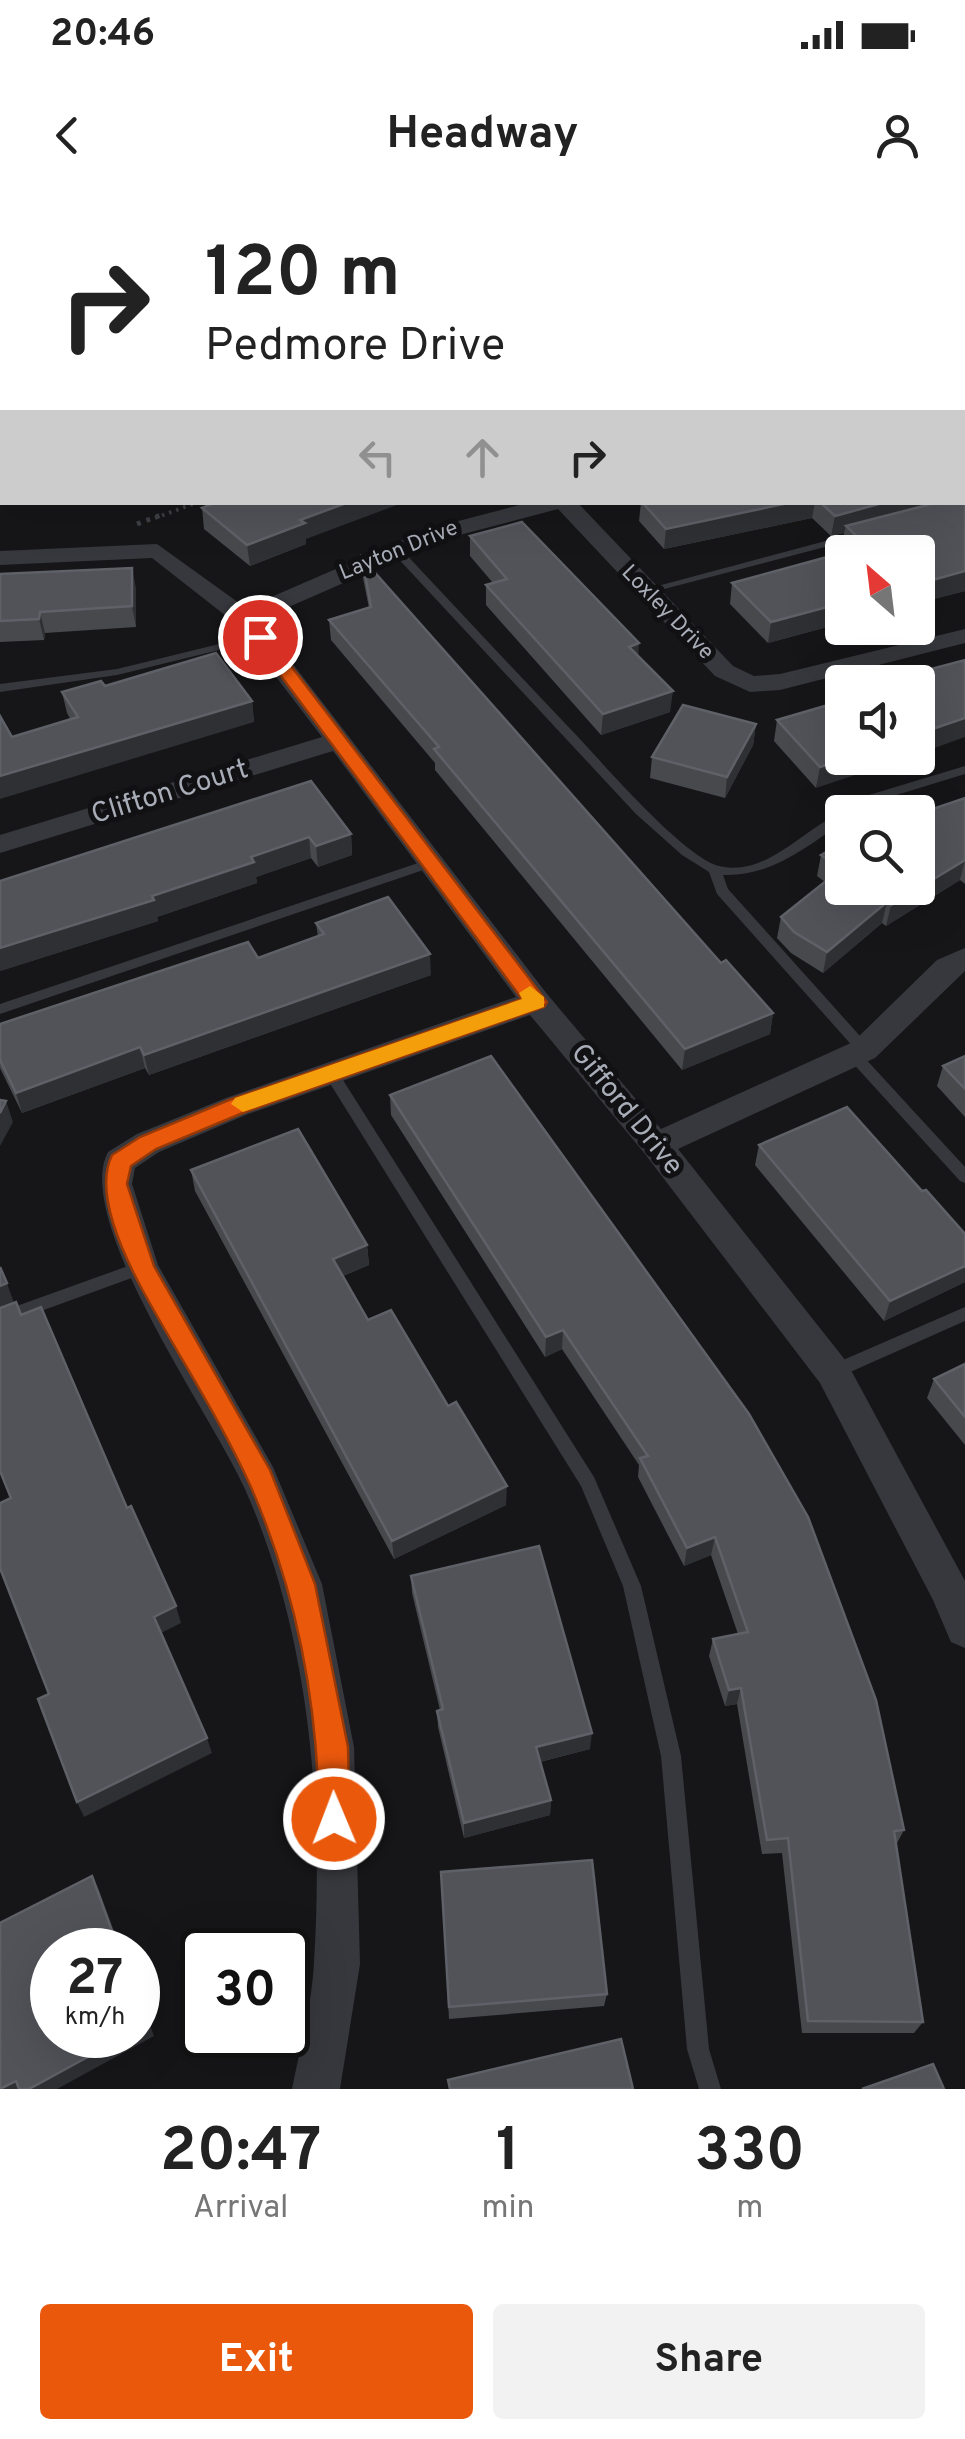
<!DOCTYPE html>
<html lang="en">
<head>
<meta charset="utf-8">
<style>
	:root { --surface:#fff; --page:#f2f2f2; --text:#222; --muted:#767676; --accent:#ea580c }
	body { margin:0; font-family:Overpass,sans-serif; background:var(--page); color:var(--text); height:100vh; display:flex; flex-direction:column; font-size:38px; white-space:nowrap }
	* { box-sizing:border-box; margin:0 }
	p { font-size:32px; color:var(--muted) }
	.icon { flex:none; width:55px; height:55px; fill:none; stroke:currentColor; stroke-width:2; stroke-linecap:round; stroke-linejoin:round }
	.map { position:relative; height:1889px; overflow:hidden }
	.side { display:flex; flex-direction:column; background:var(--surface); flex:1 }
	.side>* { flex:none }
	.guide { position:absolute; left:0px; top:0px; width:965px; height:305px; box-shadow:0 10px 40px #0002; background:#fff; color:var(--text); overflow:hidden }
	.needle { width:65px; rotate:332deg }
	.tools { position:absolute; left:825px; top:335px; display:grid; gap:20px }
	.tools a { display:grid; place-items:center; width:110px; height:110px; border-radius:10px; background:var(--surface); box-shadow:0 10px 40px #0002; font-size:50px }
	.speed { position:absolute; left:30px; top:1728px; display:flex; gap:20px; font-size:50px; font-weight:700; text-align:center }
	.speed>* { display:grid; place-content:center; width:130px; height:130px; border-radius:50%; background:var(--surface); box-shadow:0 10px 40px #0002; line-height:1 }
	.speed small { font-size:25px; font-weight:400 }
	.speed .limit { border:5px solid #111; border-radius:15px; background:#fff; color:#111 }
	.pin { position:absolute; display:grid; place-items:center; width:85px; height:85px; color:#fff; margin:-42px; border:5px solid #fff; border-radius:50%; box-shadow:0 2px 10px #0007 }
	.me { position:absolute; width:110px; margin:-55px; rotate:359deg; stroke-linejoin:round; filter:drop-shadow(0 0 8px #0008) }
	.turn { display:flex; align-items:center; gap:35px; height:210px; padding:0 40px; font-size:45px }
	.turn .icon { width:130px; height:130px; stroke-width:2.5 }
	.turn b { display:block; font-size:70px; line-height:85px }
	.lanes { display:flex; align-items:center; height:95px; padding:0 40px; background:#0003; justify-content:center; gap:50px; direction:ltr }
	.lanes .off { opacity:.35 }
	.eta { display:flex; justify-content:space-evenly; align-items:center; height:170px; text-align:center }
	.eta b { font-size:60px; font-weight:700; line-height:70px }
	.button { display:flex; gap:20px; margin-top:auto; padding:20px 40px }
	.button a { flex:1; height:115px; border-radius:10px; background:var(--accent); color:#fff; font-size:40px; font-weight:700; line-height:115px; text-align:center }
	.button a+a { background:var(--page); color:var(--text) }
	.status { display:flex; justify-content:space-between; align-items:center; height:70px; padding:0 50px; background:var(--surface); direction:ltr }
	.status svg { height:28px; fill:currentColor }
	header { display:flex; justify-content:space-between; align-items:center; height:130px; padding:0 40px; background:var(--surface); font-size:45px; font-weight:700 }
	.map>svg:first-child { display:block }
	.lines { fill:none; stroke-linecap:round; stroke-linejoin:round }
	.river { fill:#2c353c; fill-rule:evenodd }
	.path-far1 { stroke:#3d3f44; stroke-width:4; stroke-dasharray:2.5 5; stroke-linecap:butt }
	.path { stroke:#3d3f44; stroke-width:5; stroke-dasharray:4 6; stroke-linecap:butt }
	.service { fill:#37383d; fill-rule:evenodd }
	.minor { fill:#37383d; fill-rule:evenodd }
	.wall { fill:#47494d }
	.shaded-wall { fill:#2f3033 }
	.building { fill:#525359; stroke:#5f6168; stroke-width:2.5 }
	.route { fill:#ea580c; stroke:#983908; stroke-width:2.5 }
	.slow { fill:#f59e0b }
	.labels { text-anchor:middle; dominant-baseline:central; stroke-width:10; stroke-linejoin:round; paint-order:stroke }
	.far-street-label { font-size:22px; fill:#a8adb8; stroke:#111113 }
	.street-label { font-size:28px; fill:#a8adb8; stroke:#111113 }
</style>
</head>
<body>
<div class="status"><b>20:46</b><svg viewBox="0 0 49 12"><path d="M0 12V9h3v3zM5 12V6h3v6zM10 12V3h3v9zM15 12V0h3v12zM26 1h20v11H26zM47 4h2v5h-2z"/></svg></div>
<header><svg class="icon" aria-label="back" viewBox="0 0 24 24"><path d="M15 5l-7 7 7 7"/></svg>Headway<svg class="icon" aria-label="person" viewBox="0 0 24 24"><circle cx="12" cy="8" r="4"/><path d="M4 21q1-7 8-7t8 7"/></svg></header>
<div class="map">
<svg width="965" height="1889" viewBox="0 0 965 1889">
	<rect width="100%" height="100%" fill="#161618"/>
	<g class="lines">
		<g class="river">
			<polygon points="109,0 159,0 160,2 110,2"/>
			<polygon points="336,0 397,0 398,2 335,2"/>
			<rect x="962" y="6" width="3" height="24"/>
		</g>
		<polyline class="path-far1" points="155,318 198,302"/>
		<polyline class="path" points="137,324 161,315"/>
		<g class="service">
			<polygon points="863,331 868,334 867,336 645,394 639,391"/>
			<path d="M397 348 401 349C460 412 519 475 579 538 606 567 684 657 719 666 767 678 804 627 842 613V623C805 648 770 677 723 675L728 689 869 846 871 850 869 854 862 855 965 967V983L960 981 849 859 847 855 849 851 856 850 717 694 709 672 682 655 636 614 393 353 392 351Z"/>
			<polygon points="260,434 264,435 264,439 117,475 0,492 0,484 117,469"/>
			<polygon points="965,566 965,574 877,601 858,612 843,612 869,595"/>
			<polygon points="430,659 435,660 436,663 435,666 0,814 0,804"/>
			<polygon points="331,868 336,869 594,1277 641,1386 681,1556 709,1849 721,1889 699,1889 687,1849 661,1556 623,1386 581,1286 326,877 324,873"/>
			<polygon points="142,1061 148,1062 150,1067 148,1072 0,1126 0,1112"/>
			<polygon points="965,1107 965,1121 839,1177 833,1179 827,1177 825,1172 827,1167"/>
		</g>
		<g class="minor">
			<rect x="962" y="207" width="3" height="12"/>
			<path d="M531 302H577L733 466 754 476 780 474 965 429V443L780 490 750 492 715 476 558 309 444 339 259 420 547 794 661 929 853 842 937 760 965 748V771L875 858 678 949 846 1161 965 1381V1448L951 1442 933 1400 820 1183 645 954 530 815 248 914 159 952 135 968 132 984 158 1065 273 1267 322 1384 354 1547 360 1764 340 1889H292C300 1848 312 1804 314 1762 324 1605 309 1431 244 1287 213 1217 72 1020 108 952L137 934 226 898 516 797 333 551 0 653V635L322 537 235 423 152 358 0 365V351L157 344 246 408 428 329Z"/>
		</g>
	</g>
	<g class="wall">
		<polygon points="965,248 965,391 918,403 918,352 847,352 842,347 844,333 831,336 812,318 664,349 639,321 641,302 962,302"/>
		<polygon points="202,308 306,339 306,344 250,366 204,329"/>
		<polygon points="470,336 638,457 670,512 601,535 486,405 486,385 493,383 470,356"/>
		<polygon points="842,353 842,423 768,443 730,404 732,383"/>
		<polygon points="362,358 721,763 773,813 770,834 682,870 435,570 435,563 331,440 329,420 369,408 363,378"/>
		<polygon points="0,374 136,388 136,427 45,433 44,440 0,442"/>
		<polygon points="105,486 252,501 254,522 71,520 67,513 62,492"/>
		<polygon points="842,501 816,588 774,541 777,520"/>
		<polygon points="756,524 753,545 725,598 650,578 652,557"/>
		<polygon points="311,581 351,634 352,655 318,667 311,658 256,677 257,683 157,717 158,721 0,771"/>
		<polygon points="965,598 965,684 960,680 886,726 882,723 823,773 791,753 777,738 781,717 825,682 817,676 821,655"/>
		<polygon points="316,723 431,775 149,875 145,868 22,913 0,868 0,824 258,758 318,737"/>
		<polygon points="491,856 904,1630 896,1645 923,1822 914,1833 802,1833 782,1653 762,1654 737,1504 725,1506 709,1456 713,1439 738,1434 711,1355 684,1366 638,1277 639,1265 562,1149 545,1157 391,915 390,895"/>
		<polygon points="965,856 965,917 937,886 943,866"/>
		<polygon points="759,945 922,991 965,1034 965,1082 884,1121 755,965"/>
		<polygon points="191,970 367,1045 369,1065 343,1076 368,1120 506,1305 394,1359 195,991"/>
		<polygon points="965,1164 965,1245 927,1198 934,1179"/>
		<polygon points="411,1376 590,1549 540,1562 551,1600 550,1615 464,1638 438,1527 437,1511 440,1510 412,1393"/>
		<polygon points="441,1672 607,1794 604,1806 449,1819"/>
	</g>
	<g class="shaded-wall">
		<rect x="962" y="163" width="3" height="19"/>
		<polygon points="348,302 405,302 306,339 306,344 250,366 247,345 300,320"/>
		<polygon points="793,302 815,302 812,318 664,349 666,329"/>
		<polygon points="886,302 960,302 846,326 844,333 831,336 835,316"/>
		<polygon points="132,368 136,388 136,427 132,406"/>
		<polygon points="965,371 965,391 918,403 918,384"/>
		<polygon points="842,403 842,423 768,443 771,422"/>
		<polygon points="40,412 45,433 44,440 39,419"/>
		<polygon points="639,443 638,464 629,447"/>
		<polygon points="673,491 670,512 601,535 603,514"/>
		<polygon points="252,501 254,522 0,599 0,576"/>
		<polygon points="965,518 965,537 918,554 918,534"/>
		<polygon points="756,524 753,545 725,598 727,577"/>
		<polygon points="848,558 906,558 816,588 820,567"/>
		<polygon points="351,634 352,655 318,667 316,646"/>
		<polygon points="309,637 311,658 256,677 257,683 157,717 158,721 0,771 0,748 152,696 251,657"/>
		<polygon points="965,660 960,680 886,726 891,705"/>
		<polygon points="887,702 882,723 823,773 827,752"/>
		<polygon points="430,754 431,775 149,875 144,855"/>
		<polygon points="773,813 770,834 682,870 685,849"/>
		<polygon points="140,847 145,868 22,913 16,893"/>
		<polygon points="6,901 13,922 0,946 0,913"/>
		<polygon points="367,1045 369,1065 335,1079 333,1059"/>
		<polygon points="965,1066 965,1082 884,1121 890,1101"/>
		<polygon points="7,1083 14,1103 0,1109 0,1086"/>
		<polygon points="563,1130 562,1149 545,1157 546,1137"/>
		<polygon points="507,1286 506,1305 394,1359 392,1341"/>
		<polygon points="715,1337 711,1355 684,1366 687,1348"/>
		<polygon points="176,1406 181,1423 159,1434 154,1417"/>
		<polygon points="741,1488 737,1504 725,1506 729,1490"/>
		<polygon points="592,1533 590,1549 535,1563 536,1547"/>
		<polygon points="207,1538 212,1553 84,1617 77,1602"/>
		<polygon points="551,1600 550,1615 464,1638 464,1623"/>
		<polygon points="92,1676 99,1690 121,1750 119,1750"/>
		<polygon points="138,1792 154,1836 57,1889 29,1889 128,1835 138,1835"/>
		<polygon points="16,1881 23,1889 0,1889"/>
	</g>
	<g class="building">
		<rect x="962" y="120" width="3" height="43"/>
		<polygon points="962,246 965,248 965,282 962,283"/>
		<polygon points="962,296 965,296 965,371 918,384 918,352 844,352 867,346 846,326 939,302 962,302"/>
		<polygon points="217,302 349,302 300,320 305,323 247,345 202,308"/>
		<polygon points="642,302 793,302 666,329"/>
		<polygon points="820,302 886,302 835,316"/>
		<polygon points="522,322 639,443 629,447 673,491 603,514 486,385 507,379 470,336"/>
		<polygon points="842,353 842,403 771,422 732,383"/>
		<polygon points="362,358 721,763 726,760 773,813 685,849 434,549 439,547 329,420 371,407"/>
		<polygon points="132,368 132,406 40,412 39,419 0,421 0,374"/>
		<polygon points="216,453 252,501 0,576 0,516 12,537 78,517 62,492 101,481 105,486"/>
		<polygon points="965,460 965,518 918,534 918,482 882,482"/>
		<polygon points="842,501 842,558 848,558 820,567 777,520"/>
		<polygon points="683,505 756,524 727,577 652,557"/>
		<polygon points="311,581 351,634 316,646 309,637 251,657 254,662 152,696 154,700 0,748 0,681"/>
		<polygon points="965,598 965,660 891,705 887,702 827,752 794,732 781,717 841,669 821,655 842,643 842,688 918,688 918,614"/>
		<polygon points="388,697 430,754 144,855 140,847 16,893 0,860 0,824 248,742 258,758 324,734 316,723"/>
		<polygon points="491,856 749,1214 808,1317 876,1500 904,1630 894,1631 923,1822 808,1821 788,1638 767,1640 741,1488 729,1490 713,1439 748,1432 715,1337 687,1348 640,1258 648,1256 563,1130 546,1137 390,895"/>
		<polygon points="965,856 965,889 943,866"/>
		<polygon points="0,900 6,901 0,913"/>
		<polygon points="847,907 922,991 926,990 965,1034 965,1066 890,1101 759,945"/>
		<polygon points="298,929 367,1045 333,1059 368,1120 391,1110 448,1206 456,1202 507,1286 392,1341 191,970"/>
		<polygon points="0,1067 7,1083 0,1086"/>
		<polygon points="16,1102 21,1115 41,1107 127,1308 131,1306 176,1406 154,1417 207,1538 77,1602 38,1499 49,1494 0,1368 0,1303 11,1298 0,1271 0,1108"/>
		<polygon points="965,1164 965,1217 934,1179"/>
		<polygon points="539,1346 592,1533 536,1547 551,1600 464,1623 437,1511 443,1509 411,1376"/>
		<polygon points="592,1660 607,1794 449,1807 441,1672"/>
		<polygon points="92,1676 119,1750 52,1750 52,1835 128,1835 29,1889 19,1889 16,1881 0,1889 0,1723"/>
		<polygon points="138,1798 147,1825 138,1830"/>
		<polygon points="621,1839 633,1889 450,1889 448,1880"/>
		<polygon points="933,1864 944,1889 862,1889"/>
	</g>
	<path class="route" d="M254 433H266L547 802 544 807 245 912 156 949 131 966 127 984 154 1066 270 1270 315 1384 348 1547 350 1619 345 1630 334 1634 324 1630 319 1619C318 1505 296 1390 250 1285 220 1219 178 1155 143 1091 124 1056 93 993 112 955L140 937 229 900 522 799 254 440Z"/>
	<polygon class="slow" points="530,786 544,797 544,807 243,912 231,904 235,898 522,799 519,793"/>
	<g class="labels">
		<g class="far-street-label">
			<text transform="translate(399 351) rotate(-22)">Layton Drive</text>
			<text transform="translate(667 413) rotate(46)">Loxley Drive</text>
		</g>
		<g class="street-label">
			<text transform="translate(170 593) rotate(-17)">Clifton Court</text>
			<text transform="translate(626 910) rotate(51)">Gifford Drive</text>
		</g>
	</g>
</svg>
<div class="tools">
<a><svg class="needle" viewBox="-14 -14 28 28"><path d="M0-13l5 13h-10z" fill="#e53935"/><path d="M0 13l5-13h-10z" fill="#767676"/></svg></a>
<a><svg class="icon" aria-label="sound" viewBox="0 0 24 24"><path d="M4 9h4l5-4v14l-5-4H4zM17 9q2 3 0 6"/></svg></a>
<a><svg class="icon" aria-label="search" viewBox="0 0 24 24"><circle cx="10" cy="10" r="6"/><path d="M15 15l6 6"/></svg></a>
</div>
<div class="speed"><div>27<small>km/h</small></div><div class="limit">30</div></div>
<div class="pin" style="left:260px;top:437px;background:#d93025"><svg class="icon" aria-label="arrive" viewBox="0 0 24 24"><path d="M6 21V4h12l-3 4 3 4H6"/></svg></div>
<svg class="me" style="left:334px;top:1619px" viewBox="-20 -20 40 40"><circle r="17" fill="#ea580c" stroke="#fff" stroke-width="3"/><path d="M0-11L8 9 0 5-8 9z" fill="#fff"/></svg>
<div class="guide">
<div class="turn"><svg class="icon" aria-label="right" viewBox="0 0 24 24"><path d="M7 20v-9h11M14 6l5 5-5 5"/></svg><div><b>120 m</b>Pedmore Drive</div></div>
<div class="lanes"><svg class="icon off" aria-label="left" viewBox="0 0 24 24"><path d="M17 20v-9H6M10 6l-5 5 5 5"/></svg><svg class="icon off" aria-label="ahead" viewBox="0 0 24 24"><path d="M12 20V5M6 11l6-6 6 6"/></svg><svg class="icon" aria-label="right" viewBox="0 0 24 24"><path d="M7 20v-9h11M14 6l5 5-5 5"/></svg></div>
</div>
</div>
<section class="side">
<div class="eta">
<div><b>20:47</b><p>Arrival</p></div>
<div><b>1</b><p>min</p></div>
<div><b>330</b><p>m</p></div>
</div>
<div class="button"><a>Exit</a><a>Share</a></div>
</section>
</body>
</html>
